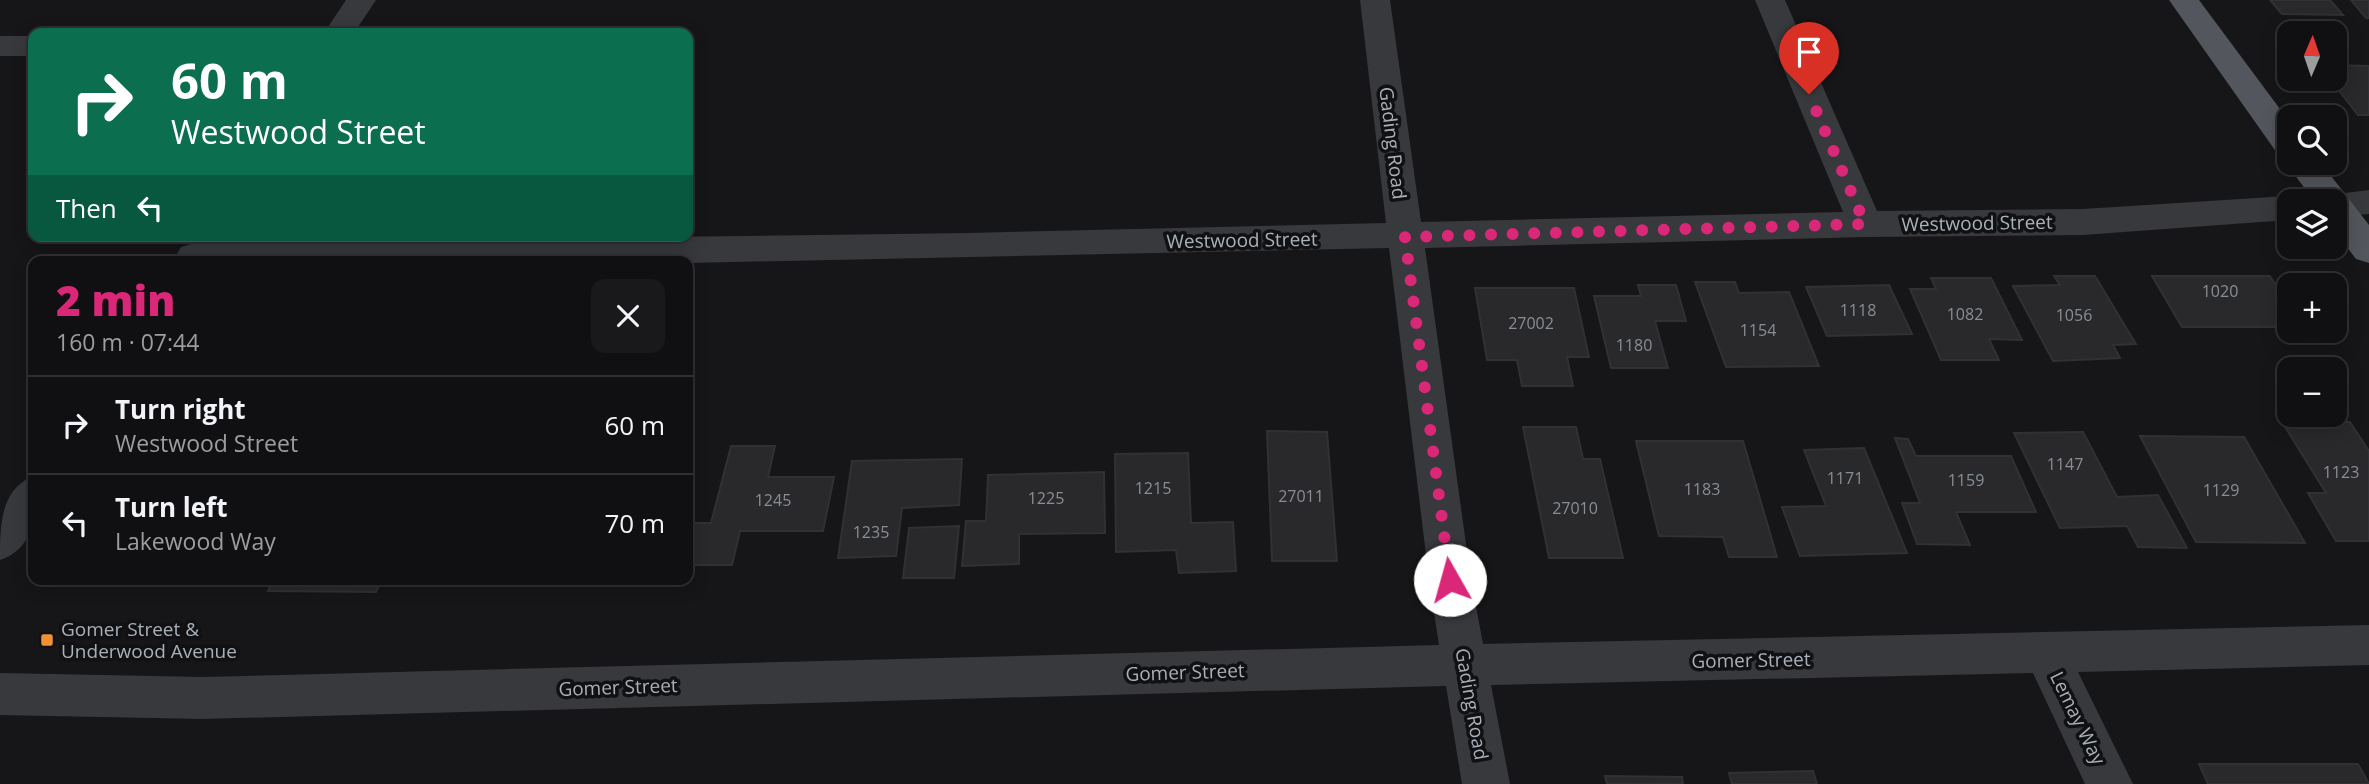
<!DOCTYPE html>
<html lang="en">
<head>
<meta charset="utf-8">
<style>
	:root { --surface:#101012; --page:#19191b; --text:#f1f3f6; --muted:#9c9d9f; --line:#303032; --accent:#db2777 }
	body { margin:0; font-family:"Open Sans",sans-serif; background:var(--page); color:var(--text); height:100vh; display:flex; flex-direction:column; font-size:26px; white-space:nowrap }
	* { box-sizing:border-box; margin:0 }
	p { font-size:23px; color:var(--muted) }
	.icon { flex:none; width:38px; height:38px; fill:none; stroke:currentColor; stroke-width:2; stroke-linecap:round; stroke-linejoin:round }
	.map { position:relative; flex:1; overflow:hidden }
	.details { position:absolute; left:28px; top:256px; width:665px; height:329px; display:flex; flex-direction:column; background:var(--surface); border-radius:14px; box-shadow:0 4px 18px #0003,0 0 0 2px var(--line) }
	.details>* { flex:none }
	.banner { position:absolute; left:28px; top:28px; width:665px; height:214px; border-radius:14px; box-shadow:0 4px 18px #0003,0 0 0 2px var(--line); background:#0b6e4f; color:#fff; overflow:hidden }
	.needle { width:46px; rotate:2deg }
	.fabs { position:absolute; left:2277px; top:21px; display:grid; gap:14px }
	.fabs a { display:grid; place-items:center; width:70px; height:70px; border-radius:14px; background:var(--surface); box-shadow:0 4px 18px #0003,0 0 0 2px var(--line); font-size:35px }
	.pin { position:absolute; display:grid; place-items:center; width:60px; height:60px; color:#fff; margin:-72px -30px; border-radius:50% 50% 50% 0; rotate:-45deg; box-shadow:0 0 7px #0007 }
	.pin .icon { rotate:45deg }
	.me { position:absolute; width:77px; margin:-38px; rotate:353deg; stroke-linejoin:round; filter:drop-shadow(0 0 5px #0008) }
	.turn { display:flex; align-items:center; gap:24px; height:147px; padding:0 28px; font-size:32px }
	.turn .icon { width:91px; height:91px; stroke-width:2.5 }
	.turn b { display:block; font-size:49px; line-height:60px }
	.then { display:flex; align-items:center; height:66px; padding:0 28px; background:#0003; gap:14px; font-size:26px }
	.round { display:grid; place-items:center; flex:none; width:74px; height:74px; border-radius:14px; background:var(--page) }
	.overview { display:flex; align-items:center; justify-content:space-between; height:119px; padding:0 28px }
	h1 { font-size:42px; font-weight:800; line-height:52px; color:var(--accent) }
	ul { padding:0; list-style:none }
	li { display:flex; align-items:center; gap:21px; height:98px; padding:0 28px; border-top:2px solid var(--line) }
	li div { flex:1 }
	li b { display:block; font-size:26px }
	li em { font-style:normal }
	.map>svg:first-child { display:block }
	.building { fill:#29292c; stroke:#303134; stroke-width:2 }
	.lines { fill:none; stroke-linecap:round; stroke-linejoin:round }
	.minor { fill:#37393d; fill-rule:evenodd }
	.major { fill:#53565c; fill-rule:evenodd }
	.route { stroke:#db2777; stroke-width:12; stroke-dasharray:0 21.6 }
	.poi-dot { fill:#f29134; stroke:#111113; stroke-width:2.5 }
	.labels { text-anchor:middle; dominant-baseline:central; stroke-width:7; stroke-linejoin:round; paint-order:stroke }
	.number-label { font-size:16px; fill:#888e94 }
	.street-label { font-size:19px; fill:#a8b0b8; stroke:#111113 }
	.poi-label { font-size:19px; fill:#a8b0b8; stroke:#111113; text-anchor:start }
</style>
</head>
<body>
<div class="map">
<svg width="2369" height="784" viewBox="0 0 2369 784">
	<rect width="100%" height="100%" fill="#161618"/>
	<g class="building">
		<polygon points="2270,0 2330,0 2343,15 2282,14"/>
		<polygon points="2351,0 2369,0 2369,18 2366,18"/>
		<polygon points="2334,65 2369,66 2369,115 2358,115 2330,79 2334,79"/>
		<polygon points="2054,276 2095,276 2136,344 2113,345 2120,358 2053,361 2013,286 2060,285"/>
		<polygon points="2152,276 2270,276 2289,305 2289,327 2182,327"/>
		<polygon points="1931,278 1991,278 2022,340 1989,339 1999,360 1941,360 1910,289 1936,289"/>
		<polygon points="1695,282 1735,282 1739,293 1789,292 1819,366 1726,367"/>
		<polygon points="1638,285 1676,285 1686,321 1655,321 1668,368 1611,368 1594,296 1641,296"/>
		<polygon points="1889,285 1912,334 1827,336 1806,287"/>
		<polygon points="1475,288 1574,288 1589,357 1567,357 1573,386 1522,386 1517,360 1487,360"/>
		<polygon points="2282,422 2350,422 2369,451 2369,541 2336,541 2308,493 2326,493"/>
		<polygon points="1523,427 1576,427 1583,459 1600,459 1623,558 1549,558"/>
		<polygon points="1267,431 1327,432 1337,561 1272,561"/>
		<polygon points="2083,432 2117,497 2158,495 2187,548 2138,547 2127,526 2060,528 2014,433"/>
		<polygon points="2140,436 2244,437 2305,543 2196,542"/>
		<polygon points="1895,438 1908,439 1916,456 2011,456 2036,512 1956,512 1970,545 1917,544 1902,503 1920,503"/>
		<polygon points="1636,441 1743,441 1777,557 1729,557 1723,537 1659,536"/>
		<polygon points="731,446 775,446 768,477 834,477 823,531 740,531 732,565 688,565 688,545 694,523 711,523"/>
		<polygon points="1864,448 1907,553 1800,556 1782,507 1826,506 1804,450"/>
		<polygon points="1188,453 1191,523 1233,522 1236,571 1179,573 1176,550 1116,552 1115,454"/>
		<polygon points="962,459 959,505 902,508 896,556 838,558 852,461"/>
		<polygon points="1104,472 1105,533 1019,534 1019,564 962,566 966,521 986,521 988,475"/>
		<polygon points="959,526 954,578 903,578 909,528"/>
		<polygon points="274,579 382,579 376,592 268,591"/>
		<polygon points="2199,764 2358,764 2369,784 2208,784"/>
		<polygon points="1813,771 1817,784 1732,784 1729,773"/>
		<polygon points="1605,776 1682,777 1683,784 1607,784"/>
	</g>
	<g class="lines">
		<g class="minor">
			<polygon points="346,0 376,0 354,33 324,33"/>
			<polygon points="1360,0 1390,0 1421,222 1843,212 1755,0 1785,0 1877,211 2083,209 2289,196 2302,201 2289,201 2289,220 2083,235 1865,237 1425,248 1471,580 1483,644 2369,625 2369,665 2078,672 2133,784 2085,784 2033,673 1491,685 1510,784 1462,784 1446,686 203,719 0,715 0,673 203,677 1439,645 1429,580 1389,248 688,263 179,261 176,256 181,247 194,243 969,233 1386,223"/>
			<rect x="0" y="36" width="33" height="20"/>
			<polygon points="2369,190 2369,214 2334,217 2334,201 2319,201 2322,196"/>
			<path d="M33 476C35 510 38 547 0 560 0 526 0 490 33 476Z"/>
		</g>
		<g class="major">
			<polygon points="2169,0 2199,0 2289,121 2289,156 2277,153"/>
			<polygon points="2289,158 2289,163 2321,163 2369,225 2369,263 2356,259 2334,230 2334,201 2314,201 2286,163"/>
		</g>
	</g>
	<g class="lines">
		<polyline class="route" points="1450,580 1405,237 1865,224 1809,94"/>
	</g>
	<rect class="poi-dot" x="40" y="633" width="14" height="14" rx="3.5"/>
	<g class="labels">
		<g class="number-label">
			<text x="2220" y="291">1020</text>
			<text x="1858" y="310">1118</text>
			<text x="1965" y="314">1082</text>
			<text x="2074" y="315">1056</text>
			<text x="1531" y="323">27002</text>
			<text x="1758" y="330">1154</text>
			<text x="1634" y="345">1180</text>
			<text x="2065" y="464">1147</text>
			<text x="2341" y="472">1123</text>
			<text x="1845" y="478">1171</text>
			<text x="1966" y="480">1159</text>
			<text x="1153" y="488">1215</text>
			<text x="1702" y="489">1183</text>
			<text x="2221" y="490">1129</text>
			<text x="1301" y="496">27011</text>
			<text x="1046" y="498">1225</text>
			<text x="773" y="500">1245</text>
			<text x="1575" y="508">27010</text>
			<text x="871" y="532">1235</text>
		</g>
		<g class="street-label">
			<text transform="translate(1393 143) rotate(83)">Gading Road</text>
			<text transform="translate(1977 223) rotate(-1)">Westwood Street</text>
			<text transform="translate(1242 240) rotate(-1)">Westwood Street</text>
			<text transform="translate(1751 660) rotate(-1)">Gomer Street</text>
			<text transform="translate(1185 672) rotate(-2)">Gomer Street</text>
			<text transform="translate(618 687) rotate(-2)">Gomer Street</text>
			<text transform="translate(1472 704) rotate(80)">Gading Road</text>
			<text transform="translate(2078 718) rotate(64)">Lemay Way</text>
		</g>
		<g class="poi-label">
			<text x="61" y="629">Gomer Street &amp;<tspan x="61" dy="22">Underwood Avenue</tspan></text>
		</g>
	</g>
</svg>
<div class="fabs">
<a><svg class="needle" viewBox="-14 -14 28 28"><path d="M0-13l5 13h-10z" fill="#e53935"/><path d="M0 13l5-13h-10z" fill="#9c9d9f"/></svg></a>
<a><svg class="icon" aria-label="search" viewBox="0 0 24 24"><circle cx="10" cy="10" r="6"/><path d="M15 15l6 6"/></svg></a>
<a><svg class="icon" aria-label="layers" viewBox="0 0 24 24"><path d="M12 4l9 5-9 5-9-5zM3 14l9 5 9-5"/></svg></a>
<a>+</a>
<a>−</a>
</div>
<div class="pin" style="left:1809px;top:94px;background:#d93025"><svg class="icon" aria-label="arrive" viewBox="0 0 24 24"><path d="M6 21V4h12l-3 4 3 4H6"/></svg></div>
<svg class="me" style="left:1450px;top:580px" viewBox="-20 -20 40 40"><circle r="19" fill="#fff"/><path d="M0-13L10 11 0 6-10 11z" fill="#db2777"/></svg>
<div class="banner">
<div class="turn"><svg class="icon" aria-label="right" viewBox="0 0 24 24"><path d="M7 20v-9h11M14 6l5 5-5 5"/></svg><div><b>60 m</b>Westwood Street</div></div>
<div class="then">Then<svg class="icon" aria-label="left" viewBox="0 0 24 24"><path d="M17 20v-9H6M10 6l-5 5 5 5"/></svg></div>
</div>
<section class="details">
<div class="overview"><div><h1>2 min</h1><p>160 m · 07:44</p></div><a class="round"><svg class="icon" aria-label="close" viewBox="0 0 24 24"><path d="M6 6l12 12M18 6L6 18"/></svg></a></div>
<ul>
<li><svg class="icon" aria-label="right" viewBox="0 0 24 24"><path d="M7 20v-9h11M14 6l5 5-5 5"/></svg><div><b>Turn right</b><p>Westwood Street</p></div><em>60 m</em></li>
<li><svg class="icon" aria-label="left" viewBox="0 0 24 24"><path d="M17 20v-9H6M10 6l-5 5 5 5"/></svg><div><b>Turn left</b><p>Lakewood Way</p></div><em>70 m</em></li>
</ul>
</section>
</div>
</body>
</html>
